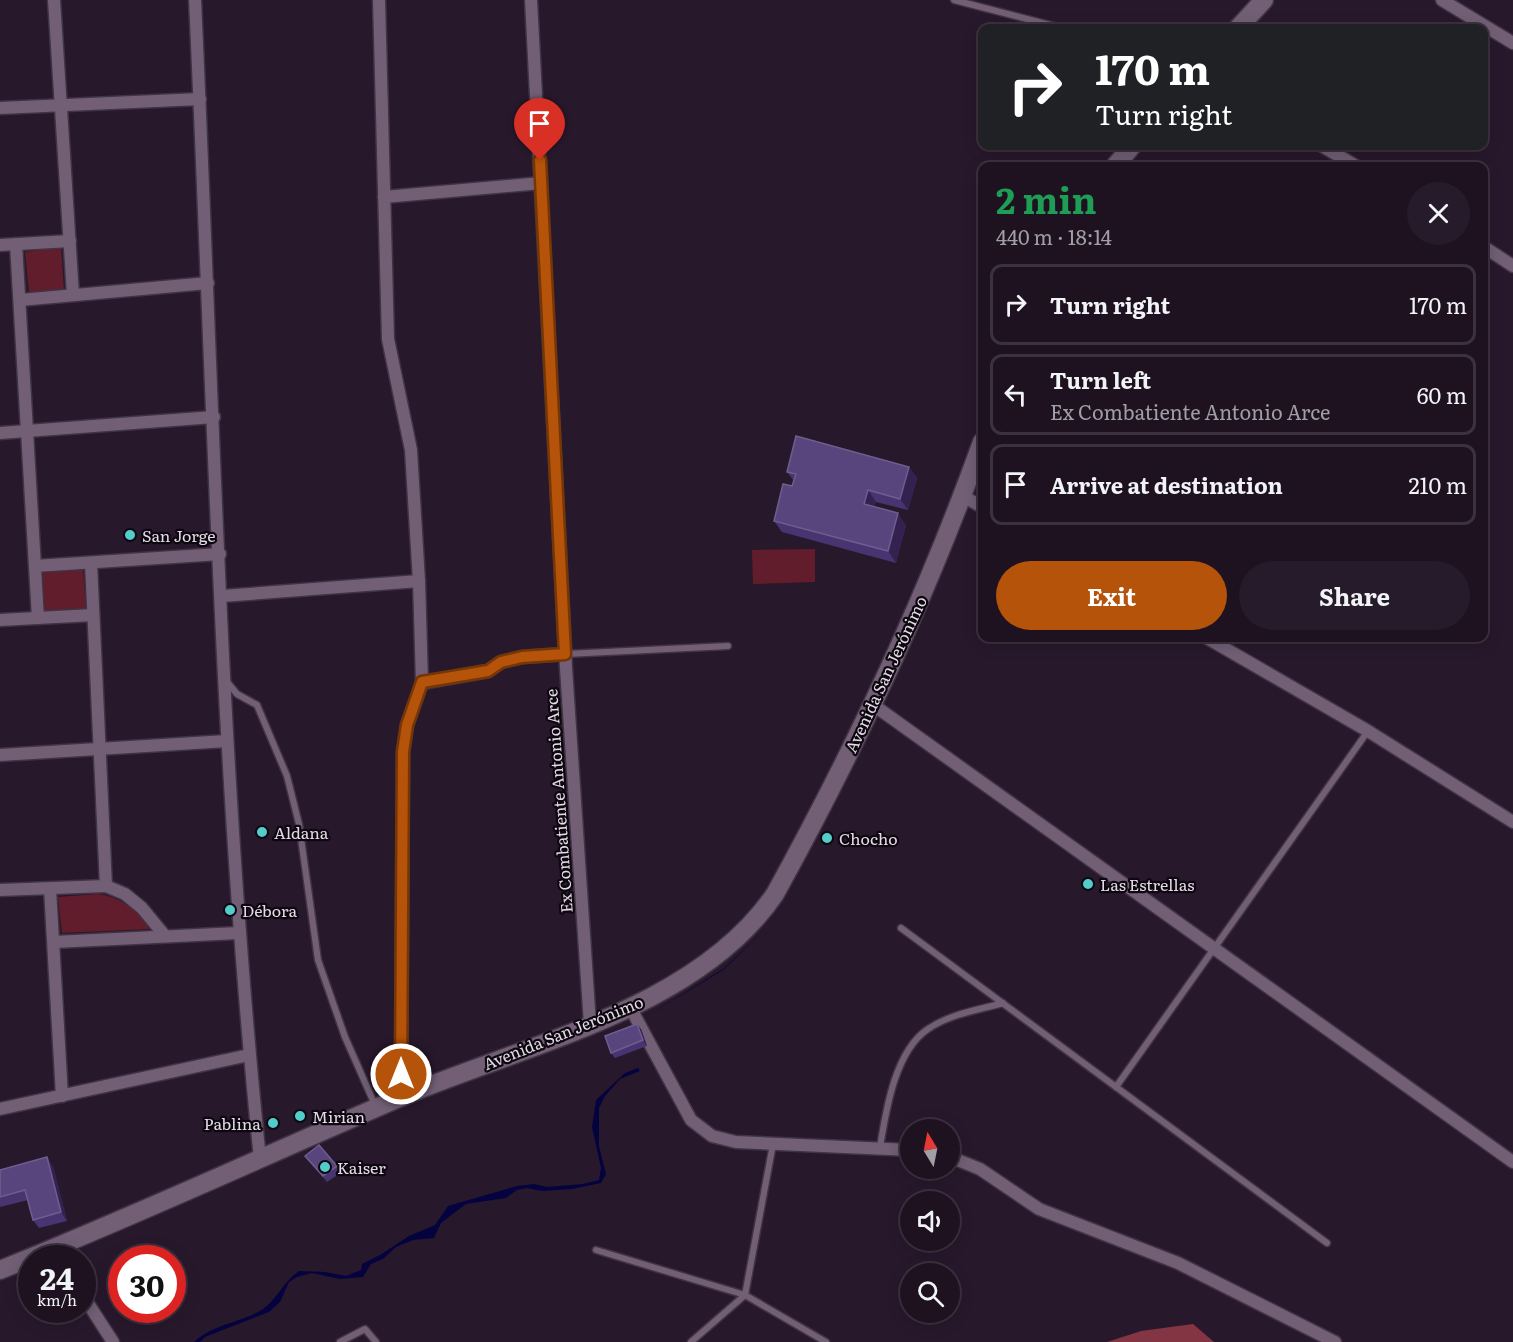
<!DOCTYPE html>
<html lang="en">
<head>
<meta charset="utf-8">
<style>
	:root { --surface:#1e1221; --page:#261b2a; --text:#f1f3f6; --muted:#a19ea5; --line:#3c323f; --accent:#b45309 }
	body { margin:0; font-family:Literata,serif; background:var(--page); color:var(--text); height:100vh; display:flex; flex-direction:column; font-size:22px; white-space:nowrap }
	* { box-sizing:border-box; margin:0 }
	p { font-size:20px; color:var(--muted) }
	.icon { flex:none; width:33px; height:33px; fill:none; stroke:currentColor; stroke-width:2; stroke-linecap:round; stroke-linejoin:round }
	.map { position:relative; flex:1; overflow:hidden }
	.side { position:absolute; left:978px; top:162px; width:510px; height:480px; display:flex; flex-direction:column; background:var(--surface); border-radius:12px; box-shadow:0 3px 15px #0003,0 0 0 2px var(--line) }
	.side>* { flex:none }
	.guide { position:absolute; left:978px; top:24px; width:510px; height:126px; border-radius:12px; box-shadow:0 3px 15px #0003,0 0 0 2px var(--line); background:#202124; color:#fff; overflow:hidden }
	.needle { width:39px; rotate:350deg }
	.fabs { position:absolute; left:900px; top:1119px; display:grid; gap:12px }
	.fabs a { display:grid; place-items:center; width:60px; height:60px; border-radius:50%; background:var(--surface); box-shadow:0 3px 15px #0003,0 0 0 2px var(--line); font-size:30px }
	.speed { position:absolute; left:18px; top:1245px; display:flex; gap:12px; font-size:30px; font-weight:700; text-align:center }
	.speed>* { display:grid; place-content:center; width:78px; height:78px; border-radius:50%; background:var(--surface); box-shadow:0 3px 15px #0003,0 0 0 2px var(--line); line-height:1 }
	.speed small { font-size:15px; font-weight:400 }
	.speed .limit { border:9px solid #d22; background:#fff; color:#111 }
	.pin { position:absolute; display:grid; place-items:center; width:51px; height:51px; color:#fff; margin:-62px -26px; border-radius:50% 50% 50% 0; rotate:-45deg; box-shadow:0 0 6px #0007 }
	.pin .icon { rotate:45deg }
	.me { position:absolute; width:66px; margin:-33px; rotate:0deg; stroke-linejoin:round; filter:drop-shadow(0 0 4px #0008) }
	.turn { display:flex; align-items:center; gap:21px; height:126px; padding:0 18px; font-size:27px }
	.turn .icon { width:78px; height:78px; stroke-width:2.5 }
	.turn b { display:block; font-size:42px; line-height:51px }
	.round { display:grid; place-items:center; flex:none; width:63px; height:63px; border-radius:32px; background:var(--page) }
	.head { display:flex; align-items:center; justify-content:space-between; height:102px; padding:0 18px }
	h1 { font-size:36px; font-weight:700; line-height:45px; color:#1e9e55 }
	.button { display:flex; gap:12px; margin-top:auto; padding:12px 18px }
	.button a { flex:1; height:69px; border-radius:36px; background:var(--accent); color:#fff; font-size:24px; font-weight:700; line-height:69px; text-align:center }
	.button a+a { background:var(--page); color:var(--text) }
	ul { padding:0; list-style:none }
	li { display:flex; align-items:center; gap:18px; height:81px; margin:0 12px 9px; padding:0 6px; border:3px solid var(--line); border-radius:12px }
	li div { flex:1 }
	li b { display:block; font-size:22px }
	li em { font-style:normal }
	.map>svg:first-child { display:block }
	.green { fill:#611d2b }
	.forest { fill:#843543 }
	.water { fill:#05033f }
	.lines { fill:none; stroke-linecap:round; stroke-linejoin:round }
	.lane-casing { stroke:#403343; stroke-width:9 }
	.street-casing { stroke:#403343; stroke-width:15 }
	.secondary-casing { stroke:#403343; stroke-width:21 }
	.lane { stroke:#725f76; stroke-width:6 }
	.street { stroke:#725f76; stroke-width:12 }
	.secondary { stroke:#725f76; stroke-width:18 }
	.wall { fill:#483470 }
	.shaded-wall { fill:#34214f }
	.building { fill:#59457d; stroke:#6f5d8e; stroke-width:1.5 }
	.route-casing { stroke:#753606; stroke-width:15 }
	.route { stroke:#b45309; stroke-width:10 }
	.poi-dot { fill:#53cdca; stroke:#0d070f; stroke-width:2 }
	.labels { text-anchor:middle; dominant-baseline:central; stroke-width:4.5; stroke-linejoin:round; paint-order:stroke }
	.poi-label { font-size:16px; fill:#e5dae8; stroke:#0d070f; text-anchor:start }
	.street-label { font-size:16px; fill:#e5dae8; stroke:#0d070f }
</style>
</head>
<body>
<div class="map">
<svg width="1513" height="1342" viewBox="0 0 1513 1342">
	<rect width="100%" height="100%" fill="#28182c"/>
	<g class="green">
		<polygon points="61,247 64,290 29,292 25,252"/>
		<polygon points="815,549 815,582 753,584 752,550"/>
		<polygon points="83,569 86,609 45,611 42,572"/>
		<path d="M98 894C117 896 143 911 149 929L62 933 58 897Z"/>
	</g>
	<polygon class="forest" points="1193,1324 1214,1342 1107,1342 1141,1331"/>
	<g class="water">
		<polygon points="765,930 723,970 647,1016 723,969"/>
		<path d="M638 1068 640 1071 620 1079 605 1096 599 1108V1146L606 1174 601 1183 572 1189 542 1191 527 1188 517 1190 506 1198 466 1204 441 1223 434 1238 413 1240 396 1247 383 1259 371 1264 363 1277 340 1279 312 1273 297 1277 289 1282 280 1302 269 1312 205 1337 200 1342H194C217 1322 240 1324 263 1309 278 1298 283 1282 299 1271L325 1272 346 1276 361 1270 362 1264 380 1255 409 1236 435 1225 448 1206 517 1186 534 1184 547 1187 583 1184 599 1180 601 1168 592 1127 596 1100 625 1073Z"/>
	</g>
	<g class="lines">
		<g class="lane-casing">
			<g id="lane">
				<polyline points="954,0 1062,28"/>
				<polyline points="566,654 728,646"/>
				<polyline points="228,683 237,694 257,705 287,776 299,824 318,960 345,1037 375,1105"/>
				<polyline points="901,928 1327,1243"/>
				<polyline points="1116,1087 1368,731"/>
				<path d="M880 1147C886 1110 895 1051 928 1029 950 1014 978 1010 1003 1003"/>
				<polyline points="596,1250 745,1295 826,1342"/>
				<polyline points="340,1342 365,1329 376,1342"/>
				<polyline points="691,1342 745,1295 773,1144"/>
			</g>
		</g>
		<g class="street-casing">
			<g id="street">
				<polyline points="54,0 73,295"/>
				<path d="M195 0C213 386 220 774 260 1159"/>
				<polyline points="379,0 388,339 411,450 419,581 422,683 407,725 403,752 401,1097"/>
				<polyline points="531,0 566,668 590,1024"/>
				<polyline points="1442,0 1513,43"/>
				<polyline points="0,108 200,99"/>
				<polyline points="1322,146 1356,166"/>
				<polyline points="384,197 541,183"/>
				<polyline points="16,244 38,618"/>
				<polyline points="0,245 70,241"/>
				<polyline points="1484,247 1513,266"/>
				<polyline points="20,300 208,283"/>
				<polyline points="0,433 214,417"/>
				<polyline points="963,496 982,507"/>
				<polyline points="91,563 106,886"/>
				<polyline points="35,566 220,554"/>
				<polyline points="222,596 419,581"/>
				<polyline points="0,620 93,615"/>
				<polyline points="1207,638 1368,731 1513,822"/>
				<polyline points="422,683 488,671 501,662 523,657 565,654"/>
				<polyline points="872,704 1513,1162"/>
				<polyline points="0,755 227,741"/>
				<polyline points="50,889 62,1096"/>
				<polyline points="0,890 106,886 125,894 142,908 165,936"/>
				<polyline points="54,942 238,933"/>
				<polyline points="630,1007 691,1120 712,1136 736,1142 910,1150"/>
				<polyline points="0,1109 249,1055"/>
				<polyline points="950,1157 980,1169 1039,1209 1178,1263 1335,1342"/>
				<polyline points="82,1294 113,1342"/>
			</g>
		</g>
		<g class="secondary-casing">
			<g id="secondary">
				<polyline points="1238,28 1264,0"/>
				<polyline points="1115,166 1132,146"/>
				<path d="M0 1270C135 1216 266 1155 399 1098 522 1045 696 1010 775 894 855 749 926 598 982 442"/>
			</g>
		</g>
		<use href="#lane" class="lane"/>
		<use href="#street" class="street"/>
		<use href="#secondary" class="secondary"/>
	</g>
	<g class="wall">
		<polygon points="909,467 917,478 908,510 876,502 874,507 906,525 896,563 782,532 774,521 792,486 794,481 787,472"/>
		<polygon points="641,1029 647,1046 615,1058 611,1053"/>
		<polygon points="305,1156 337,1166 342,1172 327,1182"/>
		<polygon points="53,1166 67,1221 39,1228 33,1220 28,1200 0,1207 0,1170"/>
	</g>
	<g class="shaded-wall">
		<polygon points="909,467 917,478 908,510 900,499"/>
		<polygon points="868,490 876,502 872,516 864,504"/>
		<polygon points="898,513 906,525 896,563 888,551"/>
		<polygon points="637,1024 641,1029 647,1046 643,1040"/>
		<polygon points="47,1157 53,1166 67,1221 61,1212"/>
	</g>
	<g class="building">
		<polygon points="796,436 909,467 900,499 868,490 864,504 898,513 888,551 774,521 783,484 792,486 796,474 787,472"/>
		<polygon points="637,1024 643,1040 611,1053 605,1036"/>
		<polygon points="319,1145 337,1166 323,1176 305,1156"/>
		<polygon points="47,1157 61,1212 33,1220 25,1190 0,1197 0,1170"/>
	</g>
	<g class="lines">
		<g class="route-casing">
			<polyline id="route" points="401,1074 403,752 407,725 422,682 488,671 501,662 522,657 565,654 540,160"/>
		</g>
		<use href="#route" class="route"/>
	</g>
	<g class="poi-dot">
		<circle cx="130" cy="535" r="6"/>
		<circle cx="262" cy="832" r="6"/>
		<circle cx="827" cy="838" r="6"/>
		<circle cx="1088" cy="884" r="6"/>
		<circle cx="230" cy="910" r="6"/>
		<circle cx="300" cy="1116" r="6"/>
		<circle cx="273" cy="1123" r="6"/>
		<circle cx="325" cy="1167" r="6"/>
	</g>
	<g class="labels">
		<g class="poi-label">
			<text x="142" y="535">San Jorge</text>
			<text x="274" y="832">Aldana</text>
			<text x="839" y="838">Chocho</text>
			<text x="1100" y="884">Las Estrellas</text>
			<text x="242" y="910">Débora</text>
			<text x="312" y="1116">Mirian</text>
			<text x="261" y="1123" text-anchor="end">Pablina</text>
			<text x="337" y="1167">Kaiser</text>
		</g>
		<g class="street-label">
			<text transform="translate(885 674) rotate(-65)">Avenida San Jerónimo</text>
			<text transform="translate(558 801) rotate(-94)">Ex Combatiente Antonio Arce</text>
			<text transform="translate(563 1032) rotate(-22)">Avenida San Jerónimo</text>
		</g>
	</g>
</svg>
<div class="fabs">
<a><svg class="needle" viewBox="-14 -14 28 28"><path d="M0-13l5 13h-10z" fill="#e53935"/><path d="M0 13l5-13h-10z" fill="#a19ea5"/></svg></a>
<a><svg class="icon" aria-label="sound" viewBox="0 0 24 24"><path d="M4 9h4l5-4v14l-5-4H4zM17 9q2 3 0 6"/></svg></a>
<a><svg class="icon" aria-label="search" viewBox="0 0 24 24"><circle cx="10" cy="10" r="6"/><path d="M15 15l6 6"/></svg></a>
</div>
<div class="speed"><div>24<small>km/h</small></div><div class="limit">30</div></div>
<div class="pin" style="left:540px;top:160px;background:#d93025"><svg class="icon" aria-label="arrive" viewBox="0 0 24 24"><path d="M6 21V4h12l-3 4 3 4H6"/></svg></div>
<svg class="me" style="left:401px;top:1074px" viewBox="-20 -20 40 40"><circle r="17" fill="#b45309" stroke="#fff" stroke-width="3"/><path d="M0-11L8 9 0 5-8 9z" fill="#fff"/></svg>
<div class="guide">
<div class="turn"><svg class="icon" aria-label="right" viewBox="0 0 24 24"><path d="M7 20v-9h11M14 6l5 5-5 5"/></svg><div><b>170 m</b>Turn right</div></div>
</div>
<section class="side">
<div class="head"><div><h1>2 min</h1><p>440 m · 18:14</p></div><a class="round"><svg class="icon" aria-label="close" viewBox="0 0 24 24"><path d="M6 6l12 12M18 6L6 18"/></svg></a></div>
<ul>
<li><svg class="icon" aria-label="right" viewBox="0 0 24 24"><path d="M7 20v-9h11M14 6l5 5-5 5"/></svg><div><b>Turn right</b></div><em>170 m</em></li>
<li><svg class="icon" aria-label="left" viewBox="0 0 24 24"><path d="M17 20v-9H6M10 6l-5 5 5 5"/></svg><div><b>Turn left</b><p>Ex Combatiente Antonio Arce</p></div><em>60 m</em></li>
<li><svg class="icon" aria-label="arrive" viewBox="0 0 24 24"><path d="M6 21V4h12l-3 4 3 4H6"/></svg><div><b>Arrive at destination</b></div><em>210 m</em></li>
</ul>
<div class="button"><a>Exit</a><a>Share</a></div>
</section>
</div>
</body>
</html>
